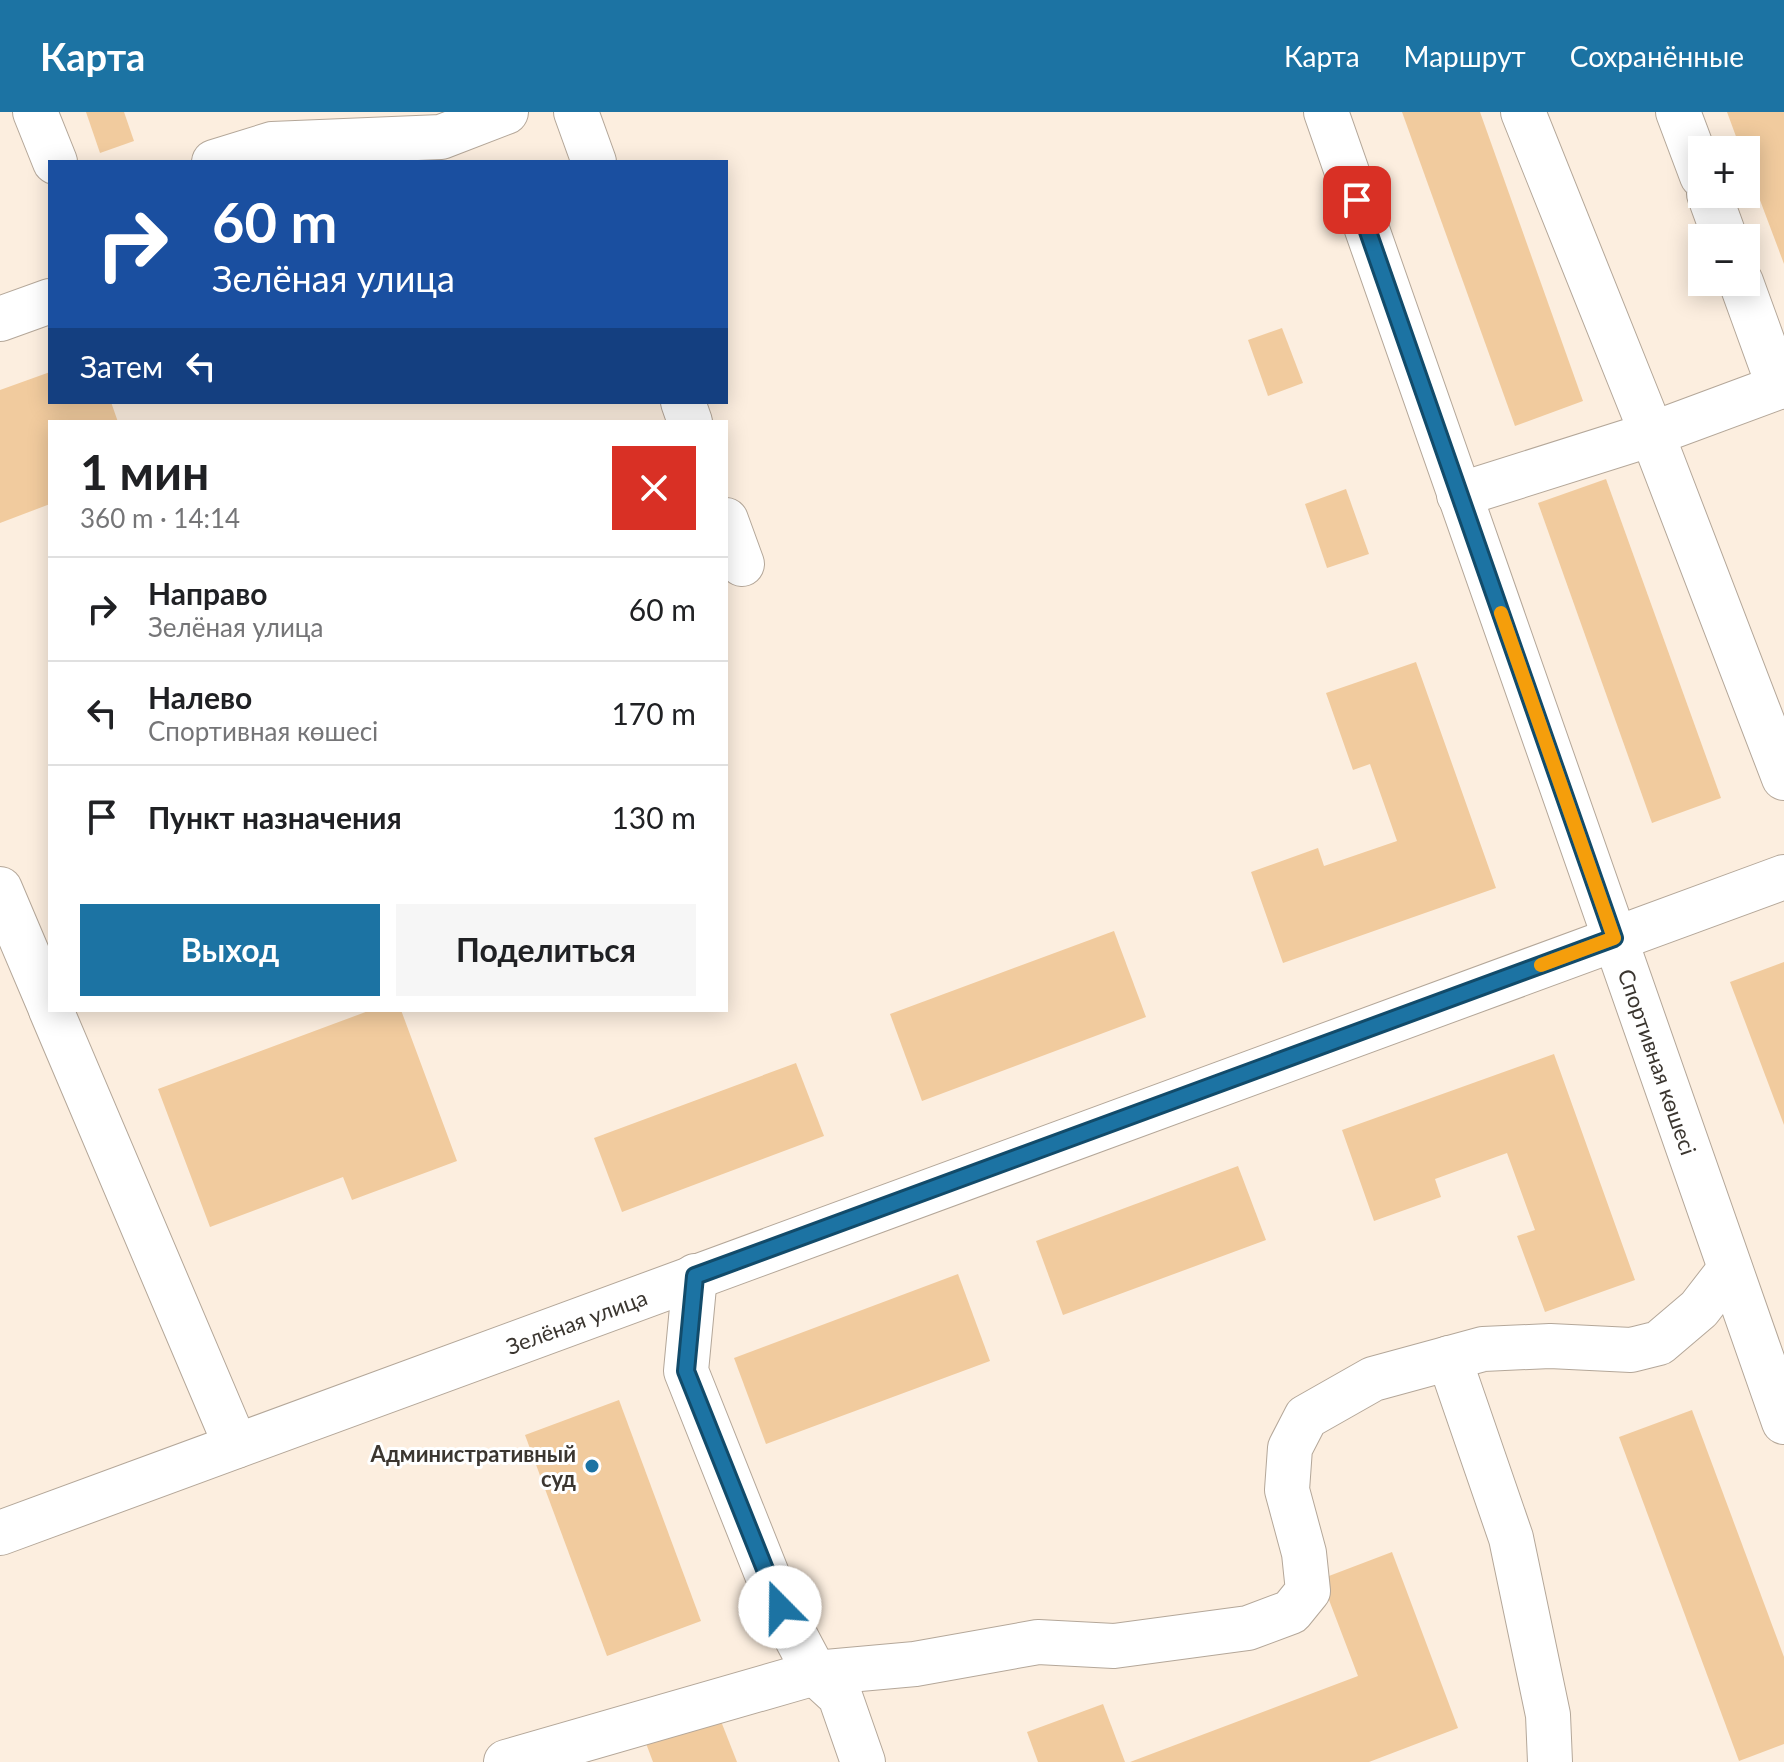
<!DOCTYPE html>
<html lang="ru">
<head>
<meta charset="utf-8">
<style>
	:root { --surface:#fff; --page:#f6f6f6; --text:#202124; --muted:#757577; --line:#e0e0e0; --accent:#1c73a3 }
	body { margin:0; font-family:Lato,sans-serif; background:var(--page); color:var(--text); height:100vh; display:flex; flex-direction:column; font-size:30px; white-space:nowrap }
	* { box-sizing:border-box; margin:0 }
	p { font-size:26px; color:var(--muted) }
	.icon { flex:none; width:44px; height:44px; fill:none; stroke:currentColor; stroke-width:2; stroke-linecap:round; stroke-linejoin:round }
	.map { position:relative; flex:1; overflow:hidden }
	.sheet { position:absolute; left:48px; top:308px; width:680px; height:592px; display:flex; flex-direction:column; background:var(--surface); border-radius:0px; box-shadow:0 4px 20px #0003 }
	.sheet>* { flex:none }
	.top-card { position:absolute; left:48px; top:48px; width:680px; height:244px; border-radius:0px; box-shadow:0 4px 20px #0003; background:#1a4fa0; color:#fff; overflow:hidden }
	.fabs { position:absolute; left:1688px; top:24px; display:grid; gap:16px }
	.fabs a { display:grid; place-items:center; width:72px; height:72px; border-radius:0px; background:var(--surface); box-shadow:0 4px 20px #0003; font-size:40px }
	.pin { position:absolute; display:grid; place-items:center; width:68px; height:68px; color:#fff; margin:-34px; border-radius:16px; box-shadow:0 4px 12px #0006 }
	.me { position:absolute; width:88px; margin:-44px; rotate:338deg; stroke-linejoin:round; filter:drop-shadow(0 0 6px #0008) }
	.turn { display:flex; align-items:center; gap:28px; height:168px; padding:0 32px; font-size:36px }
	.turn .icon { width:104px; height:104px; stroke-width:2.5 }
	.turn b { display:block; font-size:56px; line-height:68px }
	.then { display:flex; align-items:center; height:76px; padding:0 32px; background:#0003; gap:16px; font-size:30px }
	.round { display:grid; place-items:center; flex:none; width:84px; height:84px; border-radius:0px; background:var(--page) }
	.headline { display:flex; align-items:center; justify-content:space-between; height:136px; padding:0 32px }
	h1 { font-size:48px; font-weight:700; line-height:60px }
	.primary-button { display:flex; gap:16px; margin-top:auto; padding:16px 32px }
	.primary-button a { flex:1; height:92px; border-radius:0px; background:var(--accent); color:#fff; font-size:32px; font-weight:700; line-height:92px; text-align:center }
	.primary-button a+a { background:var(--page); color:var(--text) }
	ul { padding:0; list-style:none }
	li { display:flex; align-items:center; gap:24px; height:104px; padding:0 32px; border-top:2px solid var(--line) }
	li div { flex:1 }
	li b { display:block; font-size:30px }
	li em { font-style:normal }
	header { display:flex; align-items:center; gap:48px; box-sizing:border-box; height:112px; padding:0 40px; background:var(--accent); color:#fff }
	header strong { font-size:38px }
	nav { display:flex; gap:44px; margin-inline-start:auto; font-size:28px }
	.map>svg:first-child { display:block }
	.building { fill:#f1cb9e }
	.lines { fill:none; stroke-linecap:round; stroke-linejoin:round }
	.minor-casing { stroke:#b4a799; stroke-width:46 }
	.minor { stroke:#fff; stroke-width:44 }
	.route-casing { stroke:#124b6a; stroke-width:20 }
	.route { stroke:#1c73a3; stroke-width:14 }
	.slow { stroke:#f59e0b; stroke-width:14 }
	.poi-dot { fill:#1c73a3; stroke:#fff; stroke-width:3 }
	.labels { text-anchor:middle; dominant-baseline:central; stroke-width:6; stroke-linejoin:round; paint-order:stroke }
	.street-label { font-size:22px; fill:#3b3630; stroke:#fff }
	.poi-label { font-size:22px; font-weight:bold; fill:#3b3630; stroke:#fff; text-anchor:end }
</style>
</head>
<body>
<header>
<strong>Карта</strong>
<nav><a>Карта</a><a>Маршрут</a><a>Сохранённые</a></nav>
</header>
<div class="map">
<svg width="1784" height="1650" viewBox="0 0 1784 1650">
	<rect width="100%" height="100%" fill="#fceedf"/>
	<g class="building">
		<polygon points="86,0 124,0 134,29 100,41"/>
		<polygon points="1402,0 1480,0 1583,289 1515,314"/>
		<polygon points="1727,0 1784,0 1784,152 1746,51 1746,38 1741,38"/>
		<polygon points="1282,216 1303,271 1268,284 1248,228"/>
		<polygon points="50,260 50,290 111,290 118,310 50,310 50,392 0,411 0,278"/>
		<polygon points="1606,367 1721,686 1652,711 1538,391"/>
		<polygon points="1346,377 1369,442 1327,456 1305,392"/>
		<polygon points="1416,550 1496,776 1283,851 1251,760 1318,736 1324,754 1397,729 1370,652 1353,658 1326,581"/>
		<polygon points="1114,819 1146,905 922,989 890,902"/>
		<polygon points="1784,850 1784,1013 1730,870"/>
		<polygon points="371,898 401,898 457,1049 352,1088 343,1065 210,1115 158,977"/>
		<polygon points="1554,942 1635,1168 1545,1200 1517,1124 1535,1118 1507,1041 1435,1067 1441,1085 1374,1109 1342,1018"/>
		<polygon points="796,951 824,1024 622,1100 594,1026"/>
		<polygon points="1238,1054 1266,1128 1063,1203 1036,1129"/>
		<polygon points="958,1162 990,1249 766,1332 734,1246"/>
		<polygon points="619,1288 701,1509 607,1544 525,1323"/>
		<polygon points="1692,1298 1784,1545 1784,1632 1739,1649 1619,1325"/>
		<polygon points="1392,1440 1458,1616 1369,1650 1130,1650 1358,1564 1321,1467"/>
		<polygon points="1103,1592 1125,1650 1038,1650 1027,1620"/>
		<polygon points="717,1599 737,1650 653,1650 644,1626"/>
	</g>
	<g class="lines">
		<g class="minor-casing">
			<g id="minor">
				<polyline points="35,0 55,50"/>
				<polyline points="576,0 594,50"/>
				<path id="s1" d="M1326 0 1784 1310"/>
				<polyline points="1523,0 1652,322 1784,666"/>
				<polyline points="1678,0 1702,64"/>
				<polyline points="214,50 272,32 441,25 506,0"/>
				<polyline points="1709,82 1725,126"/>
				<polyline points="1741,170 1779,275"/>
				<polyline points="0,207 50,189"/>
				<polyline points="683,290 690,310"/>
				<polyline points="1459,383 1652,322 1784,273"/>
				<polyline points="726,408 742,452"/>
				<polyline points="0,777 50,895"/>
				<polyline points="51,898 236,1334"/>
				<polyline points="695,1164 686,1259 780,1495 815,1561 840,1584 863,1650"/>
				<polyline points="1449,1246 1511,1426 1548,1603 1550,1650"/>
				<path id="s2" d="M0 1421 1784 765"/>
				<polyline points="506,1650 815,1561 915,1552 1038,1530 1114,1534 1248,1516 1291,1500 1308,1479 1304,1441 1287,1378 1290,1336 1306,1305 1373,1267 1483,1237 1550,1234 1631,1238 1659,1231 1699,1197 1730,1157"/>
			</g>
		</g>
		<use href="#minor" class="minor"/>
	</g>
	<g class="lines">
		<g class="route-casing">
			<polyline id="route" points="780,1495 686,1259 695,1164 1614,826 1357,88"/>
		</g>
		<use href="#route" class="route"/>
		<polyline class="slow" points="1501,501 1614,826 1541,853"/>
	</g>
	<circle class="poi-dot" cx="592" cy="1354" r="8"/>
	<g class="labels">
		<g class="street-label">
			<text stroke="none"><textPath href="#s1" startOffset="1006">Спортивная көшесі</textPath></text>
			<text stroke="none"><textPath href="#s2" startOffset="614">Зелёная улица</textPath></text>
		</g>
		<g class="poi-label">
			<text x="576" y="1341">Административный<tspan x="576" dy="25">суд</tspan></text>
		</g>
	</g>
</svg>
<div class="fabs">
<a>+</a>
<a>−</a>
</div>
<div class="pin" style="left:1357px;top:88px;background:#d93025"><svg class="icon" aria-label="arrive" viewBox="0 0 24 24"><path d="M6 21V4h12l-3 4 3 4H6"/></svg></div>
<svg class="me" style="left:780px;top:1495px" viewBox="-20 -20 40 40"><circle r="19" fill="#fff"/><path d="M0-13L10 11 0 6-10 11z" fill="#1c73a3"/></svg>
<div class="top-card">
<div class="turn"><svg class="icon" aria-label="right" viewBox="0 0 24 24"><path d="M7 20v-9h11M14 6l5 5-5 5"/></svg><div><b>60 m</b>Зелёная улица</div></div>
<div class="then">Затем<svg class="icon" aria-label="left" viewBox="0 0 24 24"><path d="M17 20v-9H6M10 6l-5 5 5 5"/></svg></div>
</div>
<section class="sheet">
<div class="headline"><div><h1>1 мин</h1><p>360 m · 14:14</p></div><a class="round" style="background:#d93025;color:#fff"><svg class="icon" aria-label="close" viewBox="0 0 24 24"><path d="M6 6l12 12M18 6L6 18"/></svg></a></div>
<ul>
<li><svg class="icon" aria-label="right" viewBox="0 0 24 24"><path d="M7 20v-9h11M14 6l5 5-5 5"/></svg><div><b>Направо</b><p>Зелёная улица</p></div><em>60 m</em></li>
<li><svg class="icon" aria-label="left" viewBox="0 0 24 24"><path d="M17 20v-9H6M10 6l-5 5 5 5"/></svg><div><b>Налево</b><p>Спортивная көшесі</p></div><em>170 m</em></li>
<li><svg class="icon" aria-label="arrive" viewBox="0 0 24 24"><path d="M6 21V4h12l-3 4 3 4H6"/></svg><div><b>Пункт назначения</b></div><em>130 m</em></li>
</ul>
<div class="primary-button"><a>Выход</a><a>Поделиться</a></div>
</section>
</div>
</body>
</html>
